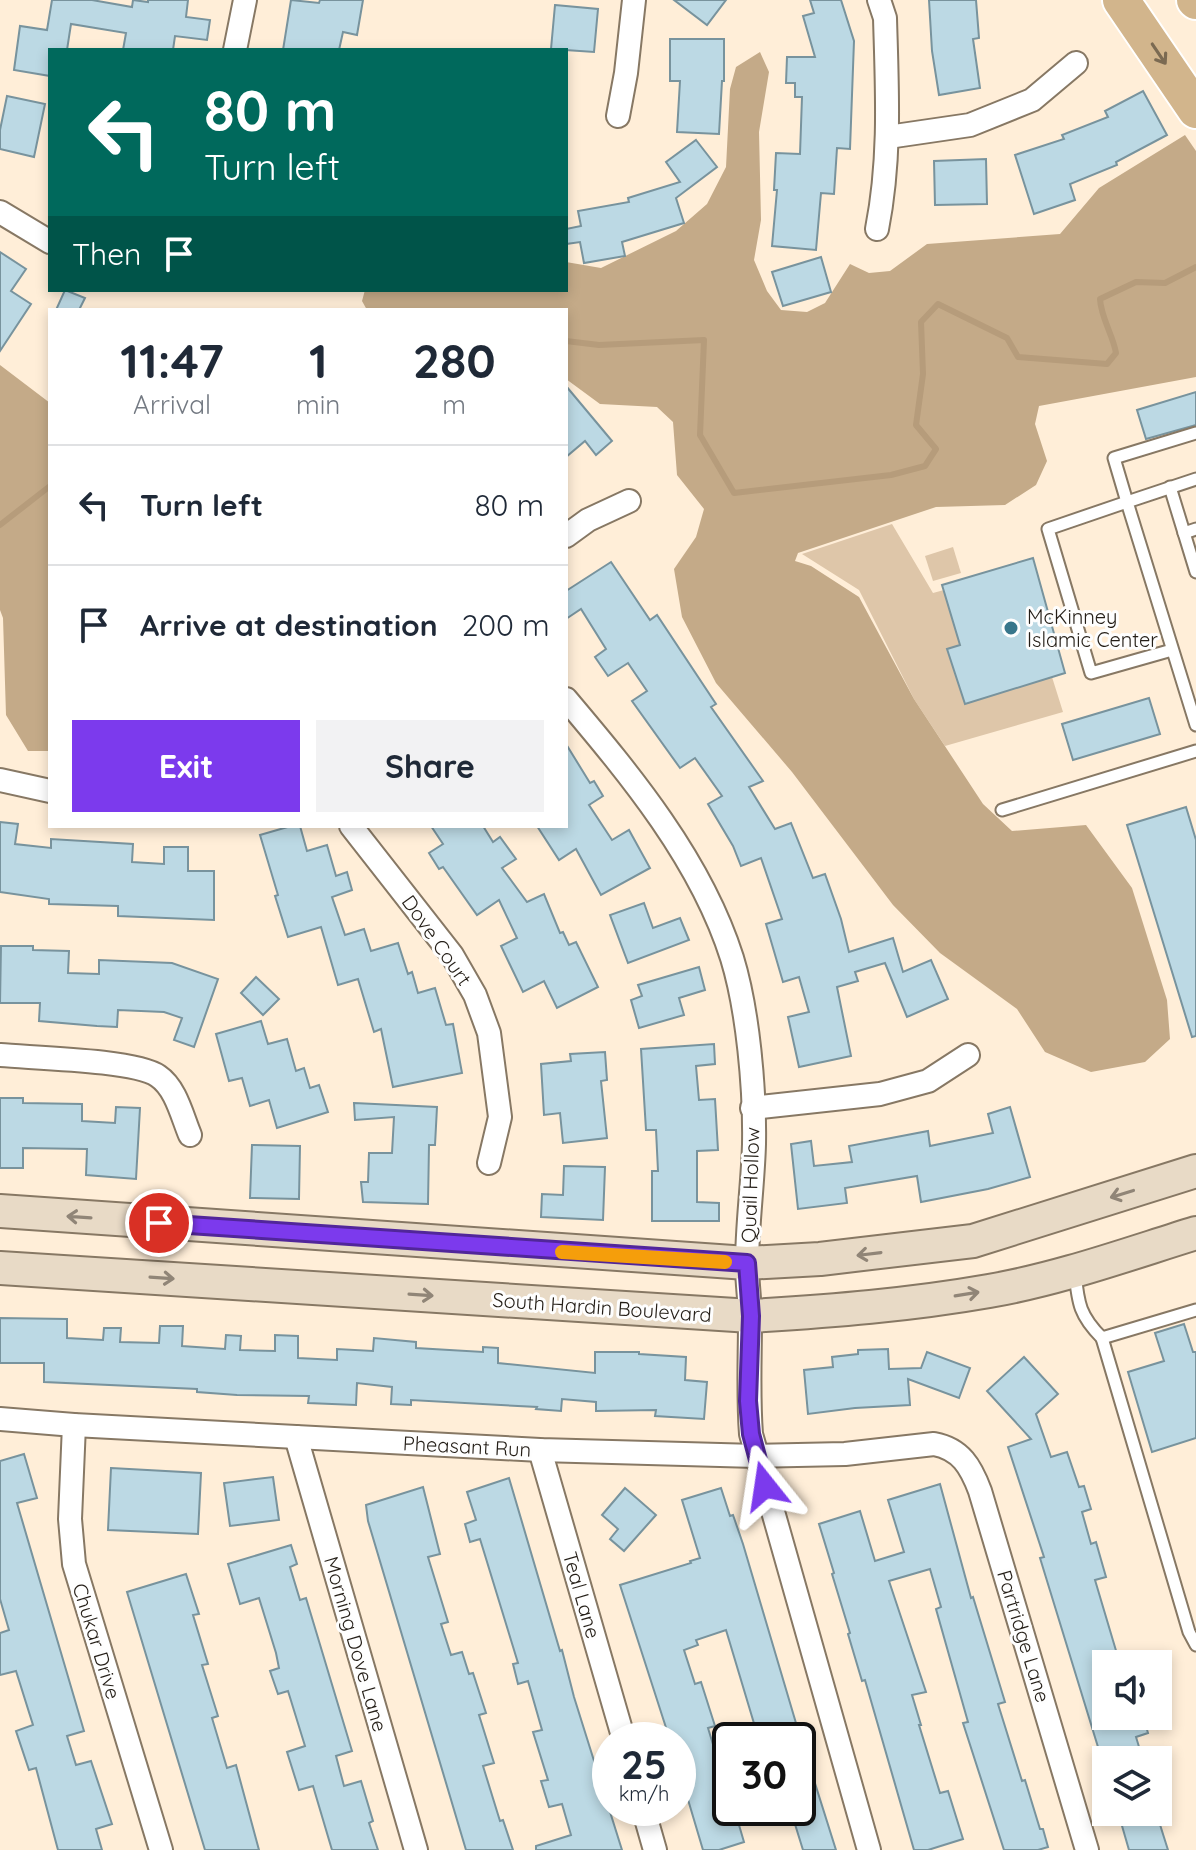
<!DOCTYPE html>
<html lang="en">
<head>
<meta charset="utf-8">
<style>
	:root { --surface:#fff; --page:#f2f2f3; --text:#1f2937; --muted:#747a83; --line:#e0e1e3; --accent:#7c3aed }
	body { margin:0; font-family:Quicksand,sans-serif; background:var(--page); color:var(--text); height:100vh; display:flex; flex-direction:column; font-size:30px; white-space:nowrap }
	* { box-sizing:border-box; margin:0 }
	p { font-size:26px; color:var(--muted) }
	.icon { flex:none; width:44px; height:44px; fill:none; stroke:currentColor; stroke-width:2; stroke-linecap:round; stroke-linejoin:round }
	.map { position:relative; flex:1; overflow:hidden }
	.panel { position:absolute; left:48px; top:308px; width:520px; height:520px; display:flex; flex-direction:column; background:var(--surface); border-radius:0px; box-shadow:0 4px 12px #0003 }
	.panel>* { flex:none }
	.guide { position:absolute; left:48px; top:48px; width:520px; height:244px; border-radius:0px; box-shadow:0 4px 12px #0003; background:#00695c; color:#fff; overflow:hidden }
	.tools { position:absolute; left:1092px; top:1650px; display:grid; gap:16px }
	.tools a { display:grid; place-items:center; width:80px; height:80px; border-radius:0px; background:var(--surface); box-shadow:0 4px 12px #0003; font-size:40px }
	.speed { position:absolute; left:592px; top:1722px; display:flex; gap:16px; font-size:40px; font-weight:700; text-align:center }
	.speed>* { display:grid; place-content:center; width:104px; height:104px; border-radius:50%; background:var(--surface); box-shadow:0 4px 12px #0003; line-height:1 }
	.speed small { font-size:20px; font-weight:400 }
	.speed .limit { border:4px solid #111; border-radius:12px; background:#fff; color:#111 }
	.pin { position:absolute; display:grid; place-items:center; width:68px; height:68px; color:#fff; margin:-34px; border:4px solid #fff; border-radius:50%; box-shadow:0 2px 8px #0007 }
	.me { position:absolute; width:88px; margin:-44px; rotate:345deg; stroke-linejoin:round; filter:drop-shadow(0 0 6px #0008) }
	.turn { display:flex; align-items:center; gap:28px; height:168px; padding:0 24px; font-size:36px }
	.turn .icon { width:104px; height:104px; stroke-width:2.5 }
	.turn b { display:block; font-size:56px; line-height:68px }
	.then { display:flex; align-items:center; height:76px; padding:0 24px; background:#0003; gap:16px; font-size:30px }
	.eta { display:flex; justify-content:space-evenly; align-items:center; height:136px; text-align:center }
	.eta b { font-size:48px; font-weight:700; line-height:56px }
	.cta { display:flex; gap:16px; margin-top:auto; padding:16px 24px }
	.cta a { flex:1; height:92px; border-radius:0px; background:var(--accent); color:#fff; font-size:32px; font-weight:700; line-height:92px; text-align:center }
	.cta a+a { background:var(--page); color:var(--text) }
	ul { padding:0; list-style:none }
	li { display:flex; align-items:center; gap:24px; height:120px; padding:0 24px; border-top:2px solid var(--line) }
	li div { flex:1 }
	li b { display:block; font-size:30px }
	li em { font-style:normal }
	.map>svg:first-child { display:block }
	.green { fill:#dec6a9 }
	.forest { fill:#c4aa88 }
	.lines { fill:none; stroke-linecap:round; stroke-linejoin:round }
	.stream { stroke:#b69c7b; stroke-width:6 }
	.building { fill:#bcd9e4; stroke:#78939d; stroke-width:2 }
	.service-casing { stroke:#877864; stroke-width:15 }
	.minor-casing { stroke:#877864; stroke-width:26 }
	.secondary-casing { stroke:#877864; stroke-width:36 }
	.primary-casing { stroke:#fff; stroke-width:40 }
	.service { stroke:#fff; stroke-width:11 }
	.minor { stroke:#fff; stroke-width:22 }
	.secondary { stroke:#e8dac6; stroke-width:32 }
	.primary { stroke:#d2b58c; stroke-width:36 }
	.oneway { stroke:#7b6a52 }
	.oneway2 { stroke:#908577 }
	.route-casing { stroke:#51269a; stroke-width:20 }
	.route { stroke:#7c3aed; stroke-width:14 }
	.slow { stroke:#f59e0b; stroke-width:14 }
	.poi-dot { fill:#38768b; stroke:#fefefe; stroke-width:3 }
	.labels { text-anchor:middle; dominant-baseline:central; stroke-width:6; stroke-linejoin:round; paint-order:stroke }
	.poi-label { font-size:20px; fill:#241e17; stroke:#fefefe; text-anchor:start }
	.street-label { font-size:20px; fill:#241e17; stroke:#fefefe }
</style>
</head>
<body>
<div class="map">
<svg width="1196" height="1850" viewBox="0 0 1196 1850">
	<rect width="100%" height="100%" fill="#ffeed8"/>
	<g class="green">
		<polygon points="892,524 933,593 944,590 960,645 947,650 965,704 1052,677 1063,712 945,746 914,699 859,590 802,554"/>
		<polygon points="953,547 961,573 933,581 925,556"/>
	</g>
	<g class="forest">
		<polygon points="760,52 769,72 759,132 761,220 754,260 767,291 781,310 807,312 825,303 850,264 869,273 890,271 927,244 1060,234 1099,188 1185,135 1196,151 1196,377 1039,406 1035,424 1047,461 1036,485 1005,505 936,507 798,553 795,561 811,566 859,597 914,699 983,804 1012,831 1086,825 1132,888 1167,1000 1170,1039 1145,1062 1091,1072 1045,1052 1017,1009 940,953 893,905 792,772 716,683 682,617 674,569 696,537 704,509 677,475 673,422 657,407 600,404 566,379 566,310 367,310 362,301 365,290 566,290 566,262 601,268 676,231 707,204 726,167 730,89 736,67"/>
		<polygon points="0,365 50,403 50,751 28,751 6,715 3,618 0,610"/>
	</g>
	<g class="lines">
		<g class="stream">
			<path d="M566 341 599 345 704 340 700 435 734 493 891 475 925 466 936 449 916 425 923 374 921 322 938 304 1007 338 1018 357 1107 364 1116 353C1113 335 1101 318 1100 299L1136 282 1165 283 1196 267"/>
			<polyline points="0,525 50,486"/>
		</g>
	</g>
	<g class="building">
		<polygon points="52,0 92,0 132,7 133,0 148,2 148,0 188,0 186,17 210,20 207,40 175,36 173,50 123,50 126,33 71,24 67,50 50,50 50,76 14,70 20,26 47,30"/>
		<polygon points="291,0 319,3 320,0 363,0 357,35 343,32 339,50 283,50"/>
		<polygon points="674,0 726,0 707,25"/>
		<polygon points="810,0 841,0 854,41 850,149 837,148 834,194 821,193 816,250 772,246 777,190 774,190 776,153 800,154 802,97 795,97 795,83 786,83 787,57 815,57 803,16 814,13"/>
		<polygon points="929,0 976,0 979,38 973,39 980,88 939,95 932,51"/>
		<polygon points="555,5 598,9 594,52 551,49"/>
		<polygon points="670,39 724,39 724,81 722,81 719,134 677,132 680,81 670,81"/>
		<polygon points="1143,91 1167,135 1116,162 1117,165 1070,184 1075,200 1034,214 1015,155 1064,139 1062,135 1108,117 1105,111"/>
		<polygon points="7,96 45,104 34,157 0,149 0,130"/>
		<polygon points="696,140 717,167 676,198 684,223 622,242 625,256 584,263 580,242 566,244 566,229 581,226 578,211 629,202 628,198 680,182 666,162"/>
		<polygon points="986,159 987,204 935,205 934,161"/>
		<polygon points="0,252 26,269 11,291 31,304 0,351"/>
		<polygon points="821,257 831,292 783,306 772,272"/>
		<polygon points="65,290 85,298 79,310 56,310"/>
		<polygon points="566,386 612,441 596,455 585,441 566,457"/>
		<polygon points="1196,392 1196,425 1146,439 1137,410"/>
		<polygon points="1033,558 1065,673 965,704 947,649 960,645 942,585"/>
		<polygon points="611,562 650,620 657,615 716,704 711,707 763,781 749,787 775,829 791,823 813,878 825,874 841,919 849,952 893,938 903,972 931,960 948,999 907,1017 885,963 855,972 858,981 837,987 851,1056 799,1067 788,1017 809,1012 799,977 783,982 766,924 782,919 761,858 741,866 733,846 708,804 722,796 695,758 680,768 632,701 647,691 628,663 608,676 595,657 606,649 581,609 566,619 566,591"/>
		<polygon points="1149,698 1160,734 1073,760 1062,724"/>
		<polygon points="566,744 590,783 594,781 603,796 589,805 612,840 629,830 650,868 601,895 576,849 559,860 537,826 566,826"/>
		<polygon points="1186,807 1196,840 1196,1036 1192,1037 1127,825"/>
		<polygon points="0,822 18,824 15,844 51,848 51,839 133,844 132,862 164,864 164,847 188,847 188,871 214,871 214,920 118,916 118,906 49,904 49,899 0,892"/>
		<polygon points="291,826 300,826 307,851 327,845 336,876 347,872 352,890 332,897 345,935 364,929 371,951 398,943 408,974 412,972 418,993 435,988 446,1025 453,1024 462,1073 393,1087 381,1029 374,1032 358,979 338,985 321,927 288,937 275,896 278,895 260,835"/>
		<polygon points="431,826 483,826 493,842 500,837 516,859 502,868 527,902 544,894 560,933 563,932 569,945 576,942 598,987 557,1008 544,981 523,992 501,946 517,938 499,900 477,915 443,867 439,869 429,853 443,844"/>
		<polygon points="644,903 653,928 680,918 689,940 628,963 610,915"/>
		<polygon points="1,946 33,946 33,950 69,951 68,973 99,974 99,960 172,963 218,979 194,1047 174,1040 182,1018 164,1012 118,1010 117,1027 97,1026 39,1021 40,1003 0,1003"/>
		<polygon points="699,967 705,990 679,998 684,1015 639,1028 631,1000 642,996 638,985"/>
		<polygon points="256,977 279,999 263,1015 241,993"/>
		<polygon points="261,1021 268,1044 287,1039 296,1071 304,1068 310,1088 319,1085 328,1112 277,1128 269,1100 250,1106 242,1078 229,1081 216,1034"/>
		<polygon points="714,1044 715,1064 696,1066 699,1100 715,1099 718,1150 697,1151 697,1202 719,1203 719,1221 652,1221 652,1171 658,1171 656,1130 646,1130 641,1049"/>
		<polygon points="605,1052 607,1080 601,1081 607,1138 563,1143 560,1113 544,1115 541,1064 571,1061 570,1054"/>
		<polygon points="0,1098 23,1098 23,1103 82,1104 82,1121 115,1123 116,1107 140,1108 136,1179 86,1175 87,1149 23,1148 23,1168 0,1168"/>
		<polygon points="354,1103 437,1107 435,1145 429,1145 428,1204 363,1202 361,1182 368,1182 369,1153 392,1153 394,1117 355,1120"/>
		<polygon points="1010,1107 1030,1177 988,1189 921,1202 917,1176 845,1188 847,1203 798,1209 791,1144 811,1141 814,1166 852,1162 849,1146 928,1131 930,1146 993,1133 988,1114"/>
		<polygon points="252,1145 300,1146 299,1199 250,1198"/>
		<polygon points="564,1166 605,1167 603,1220 541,1217 542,1194 563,1195"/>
		<polygon points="0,1318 67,1319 67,1338 103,1340 104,1328 121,1328 120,1342 159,1343 160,1326 183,1326 182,1346 225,1349 226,1335 241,1336 240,1350 275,1351 275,1335 298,1336 298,1358 337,1360 337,1349 373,1351 374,1338 416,1342 416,1348 483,1352 483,1347 498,1348 498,1363 595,1373 595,1352 639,1352 639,1354 686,1357 685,1380 707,1382 704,1419 655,1416 656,1410 596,1411 596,1402 562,1399 561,1411 536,1409 537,1407 411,1400 411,1405 391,1404 392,1387 357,1383 356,1405 308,1403 309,1396 237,1395 197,1392 197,1389 44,1382 44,1363 0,1363"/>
		<polygon points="1184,1324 1193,1352 1196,1352 1196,1438 1152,1452 1128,1372 1164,1361 1155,1333"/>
		<polygon points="888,1349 889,1369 921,1368 927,1352 970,1368 959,1398 908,1379 910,1405 855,1408 808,1414 804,1370 833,1367 832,1357 858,1354 858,1350"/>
		<polygon points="1024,1357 1058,1394 1036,1414 1051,1457 1067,1452 1079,1487 1084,1486 1091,1509 1082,1512 1091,1544 1096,1542 1106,1577 1095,1580 1120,1664 1106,1664 1106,1716 1143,1716 1148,1733 1136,1737 1143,1760 1102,1760 1040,1558 1044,1557 1008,1447 1031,1439 987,1391"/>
		<polygon points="24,1454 37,1498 17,1503 84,1731 67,1736 76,1765 91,1761 112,1824 96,1829 102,1850 58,1850 36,1768 29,1770 16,1731 33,1725 16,1671 0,1675 0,1633 9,1630 0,1599 0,1461"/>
		<polygon points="111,1468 201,1473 198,1534 108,1530"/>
		<polygon points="273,1477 279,1520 230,1526 224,1483"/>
		<polygon points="509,1478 560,1651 562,1650 574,1697 622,1850 536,1850 536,1846 571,1835 562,1804 549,1807 541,1781 548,1780 533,1732 542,1730 528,1681 518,1684 513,1664 518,1663 480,1539 470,1542 465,1524 476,1520 467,1492"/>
		<polygon points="940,1484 971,1598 973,1597 1005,1702 998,1704 1022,1781 1025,1780 1040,1829 1043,1829 1048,1847 1038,1850 1004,1850 963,1723 968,1722 936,1609 941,1607 930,1569 889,1581 926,1692 912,1695 921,1725 919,1725 940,1793 948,1791 963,1839 928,1850 914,1850 865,1680 862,1681 848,1634 850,1633 832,1574 834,1573 819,1524 860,1511 875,1561 904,1552 888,1500"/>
		<polygon points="423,1487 440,1554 428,1557 448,1622 441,1624 451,1655 462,1652 469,1674 473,1673 486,1713 479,1715 494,1763 483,1766 500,1821 503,1820 513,1850 466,1850 368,1521 366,1505"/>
		<polygon points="625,1488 656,1515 624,1551 610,1539 618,1529 602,1515"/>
		<polygon points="721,1488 730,1516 733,1515 743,1544 801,1740 759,1740 726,1630 696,1640 698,1645 684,1650 695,1684 701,1682 715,1726 708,1728 730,1800 730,1808 734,1808 744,1842 719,1850 703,1850 678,1766 678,1737 670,1740 620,1585 691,1563 690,1561 700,1558 682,1500"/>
		<polygon points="291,1545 297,1564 290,1567 300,1600 306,1598 352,1751 336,1756 344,1786 361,1781 373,1821 369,1823 378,1850 332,1850 313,1786 299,1790 287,1752 305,1746 288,1691 278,1694 270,1671 279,1668 276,1653 259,1598 240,1604 228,1564"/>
		<polygon points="186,1574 199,1614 193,1615 208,1664 202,1665 218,1716 212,1718 227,1768 236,1765 259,1850 205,1850 127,1592"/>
		<polygon points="802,1741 813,1777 836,1850 803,1850 790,1808 798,1808 798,1742"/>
		<polygon points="1118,1812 1156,1812 1168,1850 1129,1850"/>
	</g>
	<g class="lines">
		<g class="service-casing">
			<g id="service">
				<polyline points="1196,479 1127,502 1196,725"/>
				<polyline points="1170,487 1196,572"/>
				<polyline points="1184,533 1196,529"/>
				<polyline points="1172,650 1091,673 1048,529 1127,502 1114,458 1196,433"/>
				<polyline points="1002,810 1196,751"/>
				<path d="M1075 1273C1078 1304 1080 1316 1102 1338L1196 1310"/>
				<polyline points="1102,1338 1189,1632 1196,1645"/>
			</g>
		</g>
		<g class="minor-casing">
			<g id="minor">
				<polyline points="235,50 245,0"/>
				<polyline points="618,116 626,73 634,0"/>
				<polyline points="888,137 970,125 1032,100 1076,63"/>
				<polyline points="0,212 50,242"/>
				<path d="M877 229C891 158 887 89 885 18L879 0"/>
				<polyline points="566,536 588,520 629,501"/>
				<path d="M566 699C631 776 701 860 732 958 748 1010 755 1089 754 1144 753 1183 747 1225 747 1265 747 1283 750 1301 750 1319 750 1358 748 1395 751 1434L869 1850"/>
				<polyline points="0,780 50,791"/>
				<polyline points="351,826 452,955 475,995 489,1033 500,1117 489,1163"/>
				<path d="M0 1055C33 1058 135 1060 158 1076 176 1088 182 1116 190 1135"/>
				<polyline points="752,1108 880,1094 928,1081 968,1055"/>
				<path d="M0 1419 74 1425 540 1450 756 1456 845 1454 934 1444C961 1449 971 1467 980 1491L1087 1850"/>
				<polyline points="74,1425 70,1519 74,1564 161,1850"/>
				<polyline points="296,1437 416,1850"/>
				<polyline points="540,1450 624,1740"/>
				<polyline points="643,1808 655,1850"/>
			</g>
		</g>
		<g class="secondary-casing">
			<g id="secondary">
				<polyline points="0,1211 747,1263 820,1259 973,1241 1196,1171"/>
				<path d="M0 1268 751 1316C832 1311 909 1305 989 1291 1059 1279 1128 1254 1196 1233"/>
			</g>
		</g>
		<g class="primary-casing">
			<g id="primary">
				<polyline points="1121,0 1196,110"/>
				<polyline points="1195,0 1196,1"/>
			</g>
		</g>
		<use href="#service" class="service"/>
		<use href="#minor" class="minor"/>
		<use href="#secondary" class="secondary"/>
		<use href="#primary" class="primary"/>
	</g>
	<defs><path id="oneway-shaft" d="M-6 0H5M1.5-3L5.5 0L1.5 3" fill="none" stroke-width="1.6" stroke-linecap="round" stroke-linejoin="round" transform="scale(2)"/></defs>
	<use class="oneway" href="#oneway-shaft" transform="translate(1159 54) rotate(56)"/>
	<g class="oneway2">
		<use href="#oneway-shaft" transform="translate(1122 1194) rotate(163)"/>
		<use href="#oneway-shaft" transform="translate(79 1217) rotate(-176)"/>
		<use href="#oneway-shaft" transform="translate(869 1254) rotate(173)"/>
		<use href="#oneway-shaft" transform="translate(162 1278) rotate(4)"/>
		<use href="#oneway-shaft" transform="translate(967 1294) rotate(-9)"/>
		<use href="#oneway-shaft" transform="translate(421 1295) rotate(4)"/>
	</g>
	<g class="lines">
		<g class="route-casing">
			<polyline id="route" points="159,1223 747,1263 751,1316 748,1401 751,1434 765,1486"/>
		</g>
		<use href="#route" class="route"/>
		<polyline class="slow" points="562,1252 725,1262"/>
	</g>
	<circle class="poi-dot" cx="1011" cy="628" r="8"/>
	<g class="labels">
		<g class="poi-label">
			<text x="1027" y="616">McKinney<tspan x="1027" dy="23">Islamic Center</tspan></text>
		</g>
		<g class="street-label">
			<text transform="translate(437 940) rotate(55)">Dove Court</text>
			<text transform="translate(750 1185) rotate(-88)">Quail Hollow</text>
			<text transform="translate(602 1307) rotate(4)">South Hardin Boulevard</text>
			<text transform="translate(467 1446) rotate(3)">Pheasant Run</text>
			<text transform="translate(582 1595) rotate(74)">Teal Lane</text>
			<text transform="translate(1024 1636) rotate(73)">Partridge Lane</text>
			<text transform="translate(97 1641) rotate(73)">Chukar Drive</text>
			<text transform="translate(356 1644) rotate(74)">Morning Dove Lane</text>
		</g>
	</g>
</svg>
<div class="tools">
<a><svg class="icon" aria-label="sound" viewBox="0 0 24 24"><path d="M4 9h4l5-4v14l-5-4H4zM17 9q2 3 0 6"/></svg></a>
<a><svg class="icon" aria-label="layers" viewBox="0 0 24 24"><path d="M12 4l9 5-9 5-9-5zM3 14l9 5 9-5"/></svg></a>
</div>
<div class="speed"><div>25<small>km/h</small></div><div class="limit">30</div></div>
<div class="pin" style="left:159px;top:1223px;background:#d93025"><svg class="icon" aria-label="arrive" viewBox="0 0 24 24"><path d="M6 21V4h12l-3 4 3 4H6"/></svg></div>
<svg class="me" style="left:765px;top:1486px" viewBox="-20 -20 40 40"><path d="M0-17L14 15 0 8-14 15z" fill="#7c3aed" stroke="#fff" stroke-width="4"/></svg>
<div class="guide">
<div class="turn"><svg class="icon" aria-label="left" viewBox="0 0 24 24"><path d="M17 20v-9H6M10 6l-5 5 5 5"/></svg><div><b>80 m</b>Turn left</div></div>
<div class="then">Then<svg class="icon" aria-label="arrive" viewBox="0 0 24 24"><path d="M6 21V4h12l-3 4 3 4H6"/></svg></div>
</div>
<section class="panel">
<div class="eta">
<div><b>11:47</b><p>Arrival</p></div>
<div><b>1</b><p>min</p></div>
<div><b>280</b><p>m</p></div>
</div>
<ul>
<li><svg class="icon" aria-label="left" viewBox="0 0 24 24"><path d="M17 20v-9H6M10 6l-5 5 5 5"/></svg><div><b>Turn left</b></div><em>80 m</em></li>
<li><svg class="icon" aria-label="arrive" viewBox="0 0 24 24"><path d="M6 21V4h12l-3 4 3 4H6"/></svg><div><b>Arrive at destination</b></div><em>200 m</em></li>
</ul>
<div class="cta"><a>Exit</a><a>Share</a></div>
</section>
</div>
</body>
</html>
